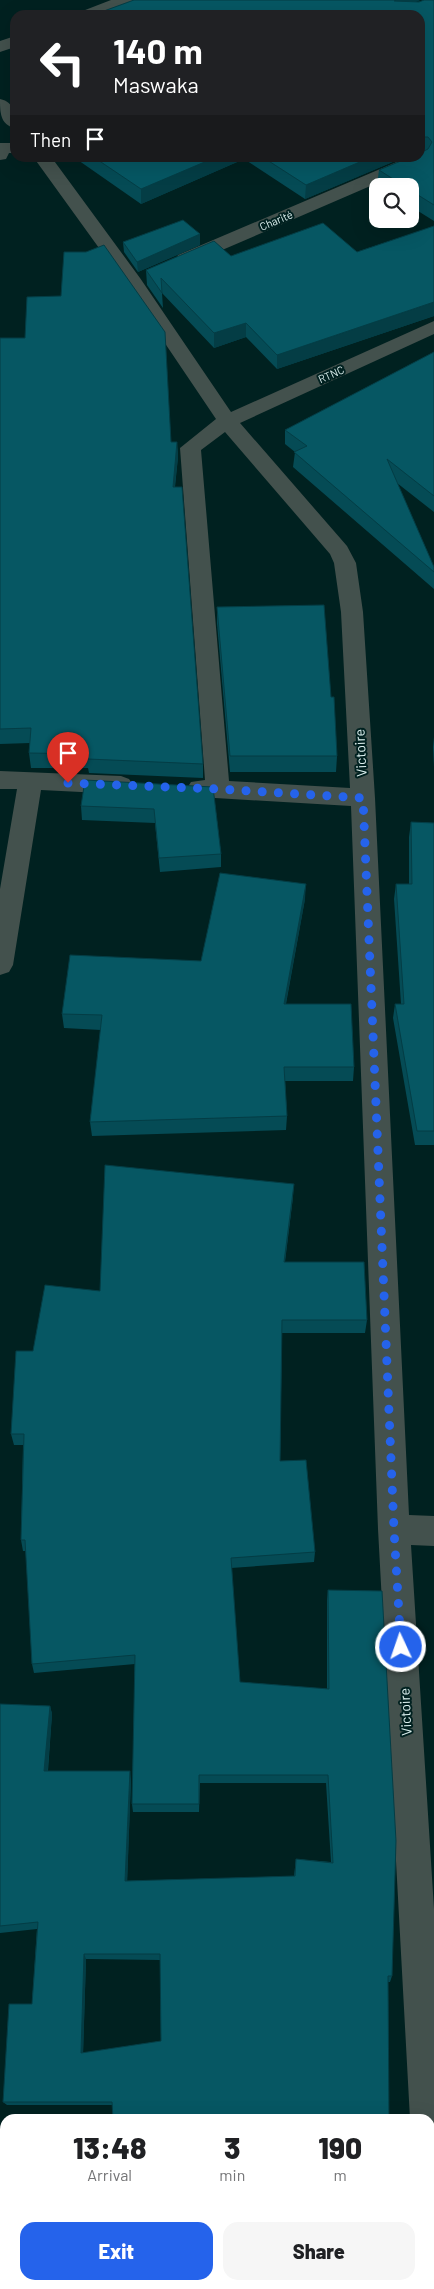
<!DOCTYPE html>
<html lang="en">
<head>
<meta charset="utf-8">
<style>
	:root { --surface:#fff; --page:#f6f6f6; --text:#202124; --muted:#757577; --accent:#2563eb }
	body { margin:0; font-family:Barlow,sans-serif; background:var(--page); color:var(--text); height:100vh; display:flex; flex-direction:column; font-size:19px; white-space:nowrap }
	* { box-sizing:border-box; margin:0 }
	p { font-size:16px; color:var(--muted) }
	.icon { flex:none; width:28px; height:28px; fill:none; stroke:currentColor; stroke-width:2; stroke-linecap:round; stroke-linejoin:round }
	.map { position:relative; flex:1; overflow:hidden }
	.details { position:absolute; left:0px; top:2114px; width:435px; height:176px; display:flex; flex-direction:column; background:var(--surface); border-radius:15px 15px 0 0; box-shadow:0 5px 20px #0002 }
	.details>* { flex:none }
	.hud { position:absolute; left:10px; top:10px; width:415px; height:152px; border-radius:15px; box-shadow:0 5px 20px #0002; background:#202124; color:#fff; overflow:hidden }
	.controls { position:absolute; left:369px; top:178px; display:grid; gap:10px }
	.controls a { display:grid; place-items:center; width:50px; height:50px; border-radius:10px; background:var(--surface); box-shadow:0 5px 20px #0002; font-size:25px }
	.pin { position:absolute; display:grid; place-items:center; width:42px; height:42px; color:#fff; margin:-51px -21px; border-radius:50% 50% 50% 0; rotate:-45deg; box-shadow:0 0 5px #0007 }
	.pin .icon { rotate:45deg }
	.me { position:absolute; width:55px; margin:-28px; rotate:357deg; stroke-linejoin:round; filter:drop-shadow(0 0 4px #0008) }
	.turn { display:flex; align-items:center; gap:18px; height:105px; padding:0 20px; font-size:22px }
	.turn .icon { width:65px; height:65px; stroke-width:2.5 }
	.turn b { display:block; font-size:35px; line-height:42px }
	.then { display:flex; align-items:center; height:48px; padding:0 20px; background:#0003; gap:10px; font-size:19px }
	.eta { display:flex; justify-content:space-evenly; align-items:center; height:85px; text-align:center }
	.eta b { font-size:30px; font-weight:800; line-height:35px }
	.action { display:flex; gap:10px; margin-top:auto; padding:10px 20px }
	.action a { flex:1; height:58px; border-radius:15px; background:var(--accent); color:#fff; font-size:20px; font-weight:800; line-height:58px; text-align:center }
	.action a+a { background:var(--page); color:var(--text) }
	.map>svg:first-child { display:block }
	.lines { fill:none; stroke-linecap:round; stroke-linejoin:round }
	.minor { fill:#43514d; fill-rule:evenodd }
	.wall { fill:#054b55; fill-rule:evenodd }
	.shaded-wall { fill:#043d45 }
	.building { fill:#065763; stroke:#043d45; fill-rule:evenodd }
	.route { stroke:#2563eb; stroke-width:9; stroke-dasharray:0 16.2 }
	.labels { text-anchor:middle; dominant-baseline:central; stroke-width:4; stroke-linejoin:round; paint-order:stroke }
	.far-street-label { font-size:11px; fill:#ddf1f0; stroke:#002120 }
	.street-label { font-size:14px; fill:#ddf1f0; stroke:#002120 }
</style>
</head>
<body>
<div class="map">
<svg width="434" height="2289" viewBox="0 0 434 2289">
	<rect width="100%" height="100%" fill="#002120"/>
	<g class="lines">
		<g class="minor">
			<polygon points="111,0 134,0 132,3 101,15 78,15 80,12"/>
			<polygon points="15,36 15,47 0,52 0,41"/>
			<path d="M0 99C15 102 15 115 15 128 0 125 0 112 0 99Z"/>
			<polygon points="0,143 15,143 15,153 9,153 6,159 0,160"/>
			<polygon points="420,153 426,154 429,158 426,162 192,263 178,263 176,259 178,255 406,158 420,158"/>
			<path d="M34 158H52L140 278 231 412 434 321V334L240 423 347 546 356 563 363 612 375 798 409 1515 434 1516V1546L411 1545 434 1909V2226L430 2224V2119H410L378 1529 351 806 199 797 191 794 187 788 191 782 205 780 180 448 216 419 125 284ZM225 432 330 554 334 563 341 612 350 788 229 781 201 450Z"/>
			<polygon points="0,771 121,776 129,779 133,785 129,791 121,794 41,790 13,965 9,972 0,975 0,889 17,789 0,789"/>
		</g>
	</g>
	<g class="wall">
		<polygon points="420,0 415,2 434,0 434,221 410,206 410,186 379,186 377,185 379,170 422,152 420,152 420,15 93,15"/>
		<polygon points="75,158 402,158 305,199 244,159 141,204"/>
		<polygon points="434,226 434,316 277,369 246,337 214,348 162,293 163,308 147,285 146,270 231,256 357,252"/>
		<polygon points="200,234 200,245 138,272 124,252 123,242"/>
		<polygon points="0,338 171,442 177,442 178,457 175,487 203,764 203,778 89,773 88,768 31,768 29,753 30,743 0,744"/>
		<polygon points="434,352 434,512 397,483 434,567 434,589 293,467 295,452 285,444 285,430"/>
		<polygon points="217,607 331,697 337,756 336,772 230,772 217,623"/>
		<polygon points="434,737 434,767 433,747"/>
		<polygon points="213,787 221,854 221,867 160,872 155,823 82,820 81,806"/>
		<polygon points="411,822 434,823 434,1145 415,1145 393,1018 395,1004 401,1004 394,899 396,884 409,884 409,837"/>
		<polygon points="305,899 286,1004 354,1067 353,1081 285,1081 287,1116 286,1130 92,1136 90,1122 101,1030 64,1028 62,1014 201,961"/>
		<path d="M293 1197 285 1262 367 1320 365 1333H282L280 1461 315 1552 314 1562 231 1568 240 1682 327 1689V1600L328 1590 392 1976 390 1982H388L112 2105H7L3 2102 32 2004 37 1929 0 1933V1704L50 1706 52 1714 48 1771 131 1779 127 1881 294 1876 296 1859 331 1862 326 1783H200L199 1812H133L132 1804 135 1664 34 1673 32 1664 26 1551H23L21 1540 23 1445H14L11 1434 33 1351 100 1291ZM86 1959 160 1960 161 2041 83 2053Z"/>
	</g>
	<g class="shaded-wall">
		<polygon points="395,0 420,0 396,10"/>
		<polygon points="214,158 244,158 244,159 141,204 141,189"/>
		<polygon points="369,158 402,158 305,199 306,185"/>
		<polygon points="200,234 200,245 138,272 137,262"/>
		<polygon points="434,302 434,316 277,369 277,355"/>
		<polygon points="246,323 246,337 214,348 214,333"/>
		<polygon points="177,442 178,457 173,502 173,487"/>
		<polygon points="306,884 305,899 283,1018 284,1004"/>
		<polygon points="294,1184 293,1197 283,1275 284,1262"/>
		<polygon points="50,1706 52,1714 47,1779 44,1771"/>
		<polygon points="130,1771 131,1779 127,1887 125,1881"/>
		<polygon points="84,1954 86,1959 83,2057 81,2053"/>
	</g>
	<g class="building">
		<polygon points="134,0 395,0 394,1 419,2 424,0 434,0 434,205 410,190 410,186 404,186 379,170 408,158 420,158 420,153 428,149 432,142 428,137 420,137 420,138 420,15 93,15"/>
		<polygon points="95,158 214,158 141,189"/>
		<polygon points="264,158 369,158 306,185"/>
		<polygon points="183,220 200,234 137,262 123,242"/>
		<polygon points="323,223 357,252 434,226 434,302 277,355 246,323 214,333 161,278 162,293 146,270 214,241 231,256"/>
		<polygon points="104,245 165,332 171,442 177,442 173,487 182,487 203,764 88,759 88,754 29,753 31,728 0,729 0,338 25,338 27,297 61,296 64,252 86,252"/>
		<polygon points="434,352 434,496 387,459 434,567 434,572 294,452 307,446 285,430"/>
		<polygon points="324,605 331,697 334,697 337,756 230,756 217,607"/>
		<polygon points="85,780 213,787 221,854 159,858 154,809 81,806"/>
		<polygon points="411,822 434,823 434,1131 417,1131 395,1004 404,1004 396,884 412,884"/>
		<polygon points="220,873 306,884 284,1004 351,1004 354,1067 284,1067 287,1116 90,1122 102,1015 62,1014 70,955 201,961"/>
		<path d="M105 1165 294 1184 284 1262H364L367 1320H282L280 1461 306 1460 315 1552 231 1558 240 1682 329 1689 328 1590 382 1591 396 1841 392 1976H388L389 2119H113L112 2102H3L9 2004H32L38 1922 0 1926V1704L50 1706 44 1771H130L125 1881 295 1876 296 1859 333 1863 328 1775H199V1804H132L135 1655 32 1664 25 1540H21L24 1434H11L16 1351H33L45 1285 100 1291ZM84 1954H160L161 2041 81 2053Z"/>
		<polygon points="430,2184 431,2220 430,2220"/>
		<polygon points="0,2185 5,2185 5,2285 316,2285 316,2289 0,2289"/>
	</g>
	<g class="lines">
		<polyline class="route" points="68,783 218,789 363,798 394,1530 401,1647"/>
	</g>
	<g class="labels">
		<g class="far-street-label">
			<text transform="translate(276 220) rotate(-23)">Charité</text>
			<text transform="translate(331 374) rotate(-24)">RTNC</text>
		</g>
		<g class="street-label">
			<text transform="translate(360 753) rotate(-93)">Victoire</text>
			<text transform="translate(405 1712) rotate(-93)">Victoire</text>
		</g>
	</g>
</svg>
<div class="controls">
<a><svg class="icon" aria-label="search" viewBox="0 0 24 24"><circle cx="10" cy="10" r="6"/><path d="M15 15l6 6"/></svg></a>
</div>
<div class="pin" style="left:68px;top:783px;background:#d93025"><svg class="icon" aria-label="arrive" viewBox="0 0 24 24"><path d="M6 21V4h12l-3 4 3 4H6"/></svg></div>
<svg class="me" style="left:401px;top:1647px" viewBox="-20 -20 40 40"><circle r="17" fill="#2563eb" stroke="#fff" stroke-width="3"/><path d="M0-11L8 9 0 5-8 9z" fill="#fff"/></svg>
<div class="hud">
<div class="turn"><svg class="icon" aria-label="left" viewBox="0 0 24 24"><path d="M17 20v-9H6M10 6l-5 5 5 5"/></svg><div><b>140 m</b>Maswaka</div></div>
<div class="then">Then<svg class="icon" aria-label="arrive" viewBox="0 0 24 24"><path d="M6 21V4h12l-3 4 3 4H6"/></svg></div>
</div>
<section class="details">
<div class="eta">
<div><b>13:48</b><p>Arrival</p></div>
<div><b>3</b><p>min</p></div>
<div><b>190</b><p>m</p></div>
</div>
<div class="action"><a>Exit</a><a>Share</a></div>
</section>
</div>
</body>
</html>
